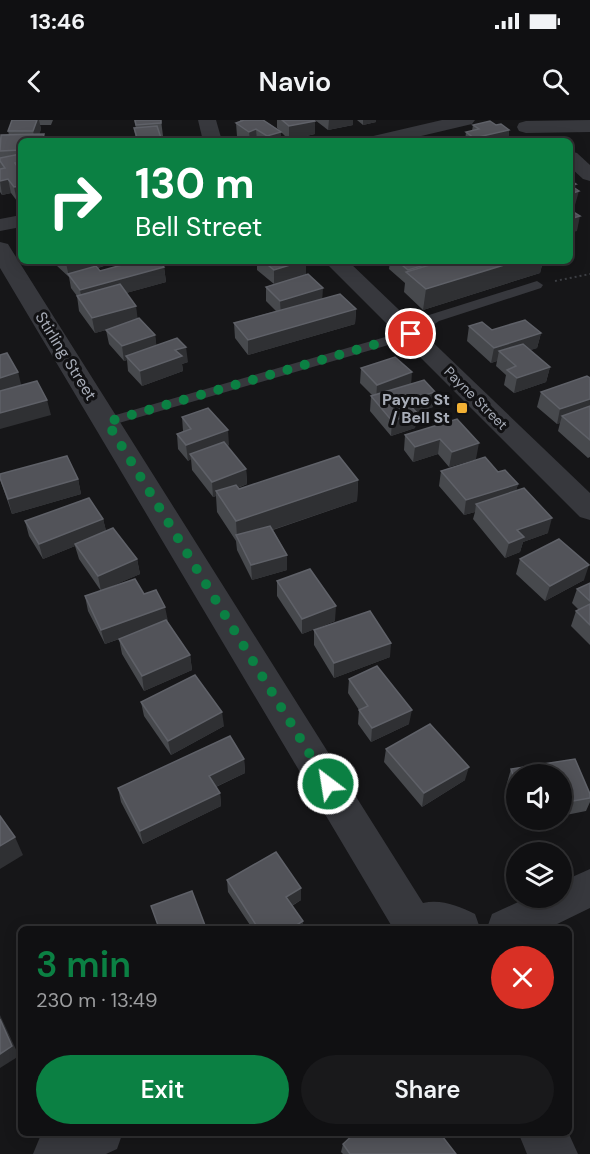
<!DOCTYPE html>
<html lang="en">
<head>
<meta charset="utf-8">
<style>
	:root { --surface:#101012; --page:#19191b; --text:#f1f3f6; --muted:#9c9d9f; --line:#303032; --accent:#0b8043 }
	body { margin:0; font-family:"DM Sans",sans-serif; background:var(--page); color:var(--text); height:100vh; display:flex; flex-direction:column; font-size:22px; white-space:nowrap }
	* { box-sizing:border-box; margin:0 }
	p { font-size:20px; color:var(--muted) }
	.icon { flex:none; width:33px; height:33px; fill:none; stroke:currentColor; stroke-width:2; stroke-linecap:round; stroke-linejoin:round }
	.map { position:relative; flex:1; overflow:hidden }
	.panel { position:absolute; left:18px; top:806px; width:554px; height:210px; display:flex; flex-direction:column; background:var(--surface); border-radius:9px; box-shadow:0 3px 15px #0003,0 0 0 2px var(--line) }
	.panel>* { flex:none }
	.hud { position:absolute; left:18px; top:18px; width:555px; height:126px; border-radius:9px; box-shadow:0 3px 15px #0003,0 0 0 2px var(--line); background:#0b8043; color:#fff; overflow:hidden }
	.fabs { position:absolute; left:506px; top:644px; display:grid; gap:12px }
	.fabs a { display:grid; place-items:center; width:66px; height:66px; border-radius:50%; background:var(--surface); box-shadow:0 3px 15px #0003,0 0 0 2px var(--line); font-size:30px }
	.pin { position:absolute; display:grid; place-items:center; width:51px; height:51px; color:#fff; margin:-26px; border:3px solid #fff; border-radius:50%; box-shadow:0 2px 6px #0007 }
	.me { position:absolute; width:66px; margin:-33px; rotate:329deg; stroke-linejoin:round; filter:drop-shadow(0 0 4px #0008) }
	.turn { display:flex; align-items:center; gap:21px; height:126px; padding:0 18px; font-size:27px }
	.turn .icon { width:78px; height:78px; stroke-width:2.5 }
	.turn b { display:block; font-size:42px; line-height:51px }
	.round { display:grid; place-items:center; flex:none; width:63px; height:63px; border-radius:32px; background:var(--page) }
	.overview { display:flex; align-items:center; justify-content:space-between; height:102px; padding:0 18px }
	h1 { font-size:36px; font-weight:600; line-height:45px; color:var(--accent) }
	.cta { display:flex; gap:12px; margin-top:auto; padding:12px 18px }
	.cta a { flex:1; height:69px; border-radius:36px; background:var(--accent); color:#fff; font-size:24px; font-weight:600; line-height:69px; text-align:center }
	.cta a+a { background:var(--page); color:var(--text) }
	.status { display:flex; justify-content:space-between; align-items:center; height:42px; padding:0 30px; background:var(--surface); direction:ltr }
	.status svg { height:16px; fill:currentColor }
	header { display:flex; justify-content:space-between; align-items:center; height:78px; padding:0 18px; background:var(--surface); font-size:27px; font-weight:600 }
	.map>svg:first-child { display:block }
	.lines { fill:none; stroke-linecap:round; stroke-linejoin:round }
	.path { stroke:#3d3f44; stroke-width:2; stroke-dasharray:2 3; stroke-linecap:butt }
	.lane { fill:#37383d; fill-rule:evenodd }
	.street { fill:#37383d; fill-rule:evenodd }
	.wall { fill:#47494d }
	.shaded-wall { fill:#2f3033 }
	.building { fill:#525359; stroke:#5f6168; stroke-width:1.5 }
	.route { stroke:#0b8043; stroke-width:10; stroke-dasharray:0 18 }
	.poi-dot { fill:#f2b134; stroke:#111113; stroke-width:2 }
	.labels { text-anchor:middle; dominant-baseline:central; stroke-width:6; stroke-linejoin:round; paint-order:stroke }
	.far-street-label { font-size:14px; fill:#a8adb8; stroke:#111113 }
	.street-label { font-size:16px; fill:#a8adb8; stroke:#111113 }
	.poi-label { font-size:16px; font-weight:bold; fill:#a8adb8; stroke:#111113; text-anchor:end }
</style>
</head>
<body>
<div class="status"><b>13:46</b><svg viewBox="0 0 49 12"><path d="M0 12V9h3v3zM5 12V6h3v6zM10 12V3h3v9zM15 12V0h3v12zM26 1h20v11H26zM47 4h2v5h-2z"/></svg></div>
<header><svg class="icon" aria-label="back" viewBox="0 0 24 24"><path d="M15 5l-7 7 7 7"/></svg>Navio<svg class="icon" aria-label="search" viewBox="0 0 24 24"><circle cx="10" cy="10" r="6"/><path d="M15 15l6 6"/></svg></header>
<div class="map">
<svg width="590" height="1034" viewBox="0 0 590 1034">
	<rect width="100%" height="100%" fill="#161618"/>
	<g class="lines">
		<polyline class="path" points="555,161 590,154"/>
		<polygon class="lane" points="537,161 543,165 541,168 439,201 416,217 112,305 102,305 100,302 102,299 406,211 429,195"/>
		<g class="street">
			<polygon points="198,0 216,0 222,21 203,21"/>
			<polygon points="442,0 475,0 472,4 400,21 367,21 369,17"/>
			<polygon points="590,0 590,12 526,13 519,11 517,7 519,3 526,1"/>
			<polygon points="570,31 577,33 590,45 590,61 583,59 570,47"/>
			<polygon points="21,95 21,107 0,111 0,99"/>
			<path d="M0 122 8 124 11 129 423 783C442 779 458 786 475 794L480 808H390L391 805 0 148Z"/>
			<polygon points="324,141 348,141 590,373 590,400 580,397"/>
			<polygon points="590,749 590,788 549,808 487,808 492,794 529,777 561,777 561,762"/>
			<polygon points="49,1012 123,1012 117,1029 106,1034 33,1034 40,1017"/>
			<polygon points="518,1012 568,1012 578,1034 527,1034"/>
		</g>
	</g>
	<g class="wall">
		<polygon points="12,0 53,0 51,5 40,5 41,9 39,14 45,21 21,21 21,80 17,81 11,73 2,75 0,72 0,18 9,15 8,11"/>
		<polygon points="134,0 161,0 163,16 161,16 162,21 136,21 134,8 136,8"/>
		<polygon points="240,0 263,0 279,10 277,8 277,0 314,0 315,14 289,20 281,12 281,21 244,21 237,16 236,3 240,2"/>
		<polygon points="315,0 353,0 353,5 328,10"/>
		<polygon points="357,0 376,0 376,2 363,5"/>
		<polygon points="473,5 496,5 509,10 508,21 465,21 466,12 472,11"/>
		<polygon points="56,141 110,141 110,144 98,148 100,151 126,144 125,141 159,141 164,147 166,162 126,173 138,199 155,215 156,225 188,242 182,244 183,251 142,266 128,251 127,240 124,241 109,224 106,210 95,213 79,191 77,176 71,168 69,157 56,145"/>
		<polygon points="257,141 306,141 306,154 294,158 322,179 356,189 355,204 248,235 235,218 234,203 276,191 266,181 266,167 274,164 257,150"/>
		<polygon points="390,141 543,141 540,153 423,190 404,172 405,163 389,149"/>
		<polygon points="469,206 492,210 541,213 537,228 530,230 550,247 546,262 514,273 504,265 506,255 496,246 497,241 491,243 467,221"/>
		<polygon points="361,248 411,264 433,287 416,292 417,293 415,308 391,316 370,291 371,276 373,276 360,263"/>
		<polygon points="590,258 590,337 588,338 558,311 560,303 557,304 537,287 541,272"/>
		<polygon points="182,297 229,325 227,326 246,349 247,364 238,368 239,369 358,360 357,381 273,410 287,435 287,450 252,460 237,430 236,421 217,392 216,376 213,377 192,350 191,339 188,341 178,329 177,314 183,311"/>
		<polygon points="457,299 476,339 449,347 438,334 413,342 404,330 405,315"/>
		<polygon points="441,351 498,352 518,364 516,370 548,413 523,422 520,432 505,438 473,399 475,392 464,395 439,366"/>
		<polygon points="0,359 78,359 81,374 12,394"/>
		<polygon points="103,399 106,411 137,439 140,454 102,470 144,474 167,501 190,535 192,550 144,571 122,534 119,519 125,517 105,524 88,491 85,476 101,471 79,439 75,426 43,439 29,416 25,401"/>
		<polygon points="520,439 584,460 545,481 516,454"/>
		<polygon points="277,461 335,501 302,514 277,476"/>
		<polygon points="590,463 590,525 571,506 576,491 579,490 572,483 577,469"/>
		<polygon points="314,510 390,537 334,558 314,525"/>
		<polygon points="349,559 409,604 371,622 358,604 359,590 348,573"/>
		<polygon points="141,582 224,606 171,635 144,596"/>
		<polygon points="386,629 465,660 422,687 384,642"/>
		<polygon points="244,639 245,653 216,667 220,673 221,686 143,724 121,682 118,668"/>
		<polygon points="575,639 590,674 590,682 586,691 561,696 561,654 516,654 516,688 507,663 511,649"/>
		<polygon points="520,699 542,699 521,703"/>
		<polygon points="227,760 301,780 292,786 303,801 303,808 252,808 228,772"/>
		<polygon points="343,1024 456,1034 343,1034 341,1032"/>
	</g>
	<g class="shaded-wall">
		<polygon points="37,0 39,0 41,9 38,20 35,20 33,11"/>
		<polygon points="329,0 353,0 353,5 328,10"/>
		<polygon points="363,0 376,0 376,2 363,5"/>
		<polygon points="315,1 315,14 289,20 289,6"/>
		<polygon points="256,9 257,21 250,21 249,12"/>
		<polygon points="509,10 508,21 473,21 474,18"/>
		<polygon points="281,12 281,21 267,21 267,16"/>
		<polygon points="21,42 21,57 15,43"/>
		<polygon points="8,59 11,73 2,75 0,61"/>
		<polygon points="576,64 574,72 579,71 575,85 570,87 570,65"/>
		<polygon points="21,66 21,80 17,81 14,67"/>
		<polygon points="580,96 577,111 570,113 570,99"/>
		<polygon points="71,141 110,141 110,144 70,156 68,154 69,157 66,143"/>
		<polygon points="303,141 306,141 306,154 274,165 274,150"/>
		<polygon points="517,141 543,141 540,153 423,190 426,169"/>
		<polygon points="164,147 166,162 83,185 80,170"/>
		<polygon points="323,168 322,183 281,196 280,181"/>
		<polygon points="136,186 138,201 95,213 92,198"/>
		<polygon points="356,189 355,204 248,235 248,220"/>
		<polygon points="541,213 537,228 507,238 499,231 497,241 491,243 494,228"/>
		<polygon points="155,215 157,229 126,236 127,240 124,241 122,226"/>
		<polygon points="186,227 188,242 182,244 183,251 142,266 140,251 175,230"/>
		<polygon points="550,247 546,262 514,273 517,258"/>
		<polygon points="18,252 22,268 0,274 0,258"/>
		<polygon points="412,252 411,267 376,280 377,265"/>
		<polygon points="435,272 433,287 404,296 406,281"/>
		<polygon points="590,279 590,292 562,296 560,303 557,304 560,289"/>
		<polygon points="47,280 51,295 0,309 0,293"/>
		<polygon points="417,293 415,308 391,316 392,301"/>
		<polygon points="228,310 229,325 194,338 190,334 191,339 188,341 186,325"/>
		<polygon points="440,319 438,334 413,342 415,327"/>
		<polygon points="479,323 476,339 449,347 452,332"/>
		<polygon points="246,349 247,364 218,375 216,371 216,376 213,377 212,362"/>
		<polygon points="78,359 81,374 12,394 8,379"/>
		<polygon points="358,360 357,381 239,421 237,417 236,401"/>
		<polygon points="518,364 514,379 476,384 475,392 464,395 466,380"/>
		<polygon points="552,398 548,413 523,422 520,432 505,438 509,423 517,410"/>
		<polygon points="103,399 107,414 75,424 75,426 43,439 39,424"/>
		<polygon points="287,435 287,450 252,460 251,445"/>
		<polygon points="137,439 140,454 101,471 98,456"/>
		<polygon points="589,445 584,460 545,481 550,466"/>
		<polygon points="336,486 335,501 302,514 302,499"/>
		<polygon points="165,487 168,501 105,524 101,510"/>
		<polygon points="391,523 390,537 334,558 334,543"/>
		<polygon points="190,535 192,550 144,571 142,556"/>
		<polygon points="412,590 409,604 371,622 372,608"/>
		<polygon points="222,592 224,606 171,635 168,621"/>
		<polygon points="244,639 245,653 211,669 209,656"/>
		<polygon points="469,647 465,660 422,687 424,673"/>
		<polygon points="220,673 221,686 143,724 140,711"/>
		<polygon points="15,717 23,735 0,749 0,726"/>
		<polygon points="301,768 301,780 286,789 286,777"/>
		<polygon points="303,801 303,808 292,808"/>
		<polygon points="0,895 19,936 0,948"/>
	</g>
	<g class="building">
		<polygon points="12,0 37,0 33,11 8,11"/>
		<polygon points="135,0 161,0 161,3 136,5"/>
		<polygon points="244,0 263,0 281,12 267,16 256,9 249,12 236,3"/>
		<polygon points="282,0 314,0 315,1 289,6"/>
		<polygon points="490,1 496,5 501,4 509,10 474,18 466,12 479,9 473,5"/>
		<polygon points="157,6 162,21 138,21 134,8"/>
		<polygon points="44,14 43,19 21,21 21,30 0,31 1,15"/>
		<polygon points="20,34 21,35 21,42 15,43 21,52 21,66 14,67 8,59 0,61 0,49 5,48 0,41 0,38"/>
		<polygon points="570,60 576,64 570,65"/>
		<polygon points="570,65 579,71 570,74"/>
		<polygon points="570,90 580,96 570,99"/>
		<polygon points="127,141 159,141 164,147 80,170 68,154 96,146 100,151 129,143"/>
		<polygon points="263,141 303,141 274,150"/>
		<polygon points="397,141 438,141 408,150"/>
		<polygon points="443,141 517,141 426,169 406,152"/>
		<polygon points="308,154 323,168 280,181 266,167"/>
		<polygon points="120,164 136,186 92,198 77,176"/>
		<polygon points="340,174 356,189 248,220 234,203"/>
		<polygon points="139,198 155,215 122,226 106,210"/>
		<polygon points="525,200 541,213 494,228 469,206 482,202 492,210"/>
		<polygon points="177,218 186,227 175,230 182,236 140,251 126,236"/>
		<polygon points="523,224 550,247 517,258 507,250 516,246 499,231"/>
		<polygon points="7,233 18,252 0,258 0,235"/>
		<polygon points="395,237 412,252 377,265 361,248"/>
		<polygon points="587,256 590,258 590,279 560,289 541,272"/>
		<polygon points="424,260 435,272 406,281 417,293 392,301 371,276"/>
		<polygon points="37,261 47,280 0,293 0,271"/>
		<polygon points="590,286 590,320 562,296"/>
		<polygon points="208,288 228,310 186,325 177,314 191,309 182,297"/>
		<polygon points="457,299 479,323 452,332 440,319 415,327 405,315"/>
		<polygon points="224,322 246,349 212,362 190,334"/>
		<polygon points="67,336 78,359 8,379 0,358 0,354"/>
		<polygon points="339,336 358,360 236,401 216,371 236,365 239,369"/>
		<polygon points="485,337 498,352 505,350 518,364 466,380 441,351"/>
		<polygon points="524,368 552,398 517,410 524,417 509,423 476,384"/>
		<polygon points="89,378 103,399 39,424 25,401"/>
		<polygon points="270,406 287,435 251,445 236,415"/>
		<polygon points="113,408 137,439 98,456 75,424"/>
		<polygon points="559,419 589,445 550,466 520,439"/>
		<polygon points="310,449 336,486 302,499 277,461"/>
		<polygon points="135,459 144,474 156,470 165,487 101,510 85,476"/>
		<polygon points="590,463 590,481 577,469"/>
		<polygon points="590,484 590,505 576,491"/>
		<polygon points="370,491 391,523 334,543 314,510"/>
		<polygon points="166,500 190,535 142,556 119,519"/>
		<polygon points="377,546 412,590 372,608 359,590 368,586 349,559"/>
		<polygon points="195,555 222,592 168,621 141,582"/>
		<polygon points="430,604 469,647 424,673 386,629"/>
		<polygon points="230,616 244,639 209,656 220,673 140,711 118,668"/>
		<polygon points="575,639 590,674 590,678 561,683 561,654 516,654 516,663 511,649"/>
		<polygon points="0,696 15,717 0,726"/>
		<polygon points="276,732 301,768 286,777 303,801 292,808 258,808 227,760"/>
		<polygon points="192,771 206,808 159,808 151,786"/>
		<polygon points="0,899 12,926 0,934"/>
		<polygon points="356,1012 439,1012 456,1034 350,1034 343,1024"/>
	</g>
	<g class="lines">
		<polyline class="route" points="328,664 107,302 411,214"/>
	</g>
	<rect class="poi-dot" x="456" y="282" width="12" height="12" rx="3"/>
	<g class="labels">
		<g class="far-street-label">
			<text transform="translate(476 278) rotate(45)">Payne Street</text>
		</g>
		<g class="street-label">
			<text transform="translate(66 236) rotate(58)">Stirling Street</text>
		</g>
		<g class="poi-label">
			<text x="450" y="279">Payne St<tspan x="450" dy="18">/ Bell St</tspan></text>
		</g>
	</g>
</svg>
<div class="fabs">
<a><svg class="icon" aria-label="sound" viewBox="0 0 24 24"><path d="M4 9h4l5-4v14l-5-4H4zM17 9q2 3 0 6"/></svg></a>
<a><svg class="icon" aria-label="layers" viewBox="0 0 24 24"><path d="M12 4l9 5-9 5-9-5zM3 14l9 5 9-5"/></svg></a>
</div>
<div class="pin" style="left:411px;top:214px;background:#d93025"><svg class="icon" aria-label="arrive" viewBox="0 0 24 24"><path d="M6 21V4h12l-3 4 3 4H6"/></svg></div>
<svg class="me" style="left:328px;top:664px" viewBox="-20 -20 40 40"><circle r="17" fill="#0b8043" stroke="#fff" stroke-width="3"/><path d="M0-11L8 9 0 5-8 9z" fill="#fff"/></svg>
<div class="hud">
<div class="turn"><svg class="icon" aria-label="right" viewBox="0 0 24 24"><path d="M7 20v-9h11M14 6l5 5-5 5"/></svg><div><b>130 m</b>Bell Street</div></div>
</div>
<section class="panel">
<div class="overview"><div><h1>3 min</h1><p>230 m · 13:49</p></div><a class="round" style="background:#d93025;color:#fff"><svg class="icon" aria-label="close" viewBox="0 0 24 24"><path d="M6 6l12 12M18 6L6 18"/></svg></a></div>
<div class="cta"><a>Exit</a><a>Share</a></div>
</section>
</div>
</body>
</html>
